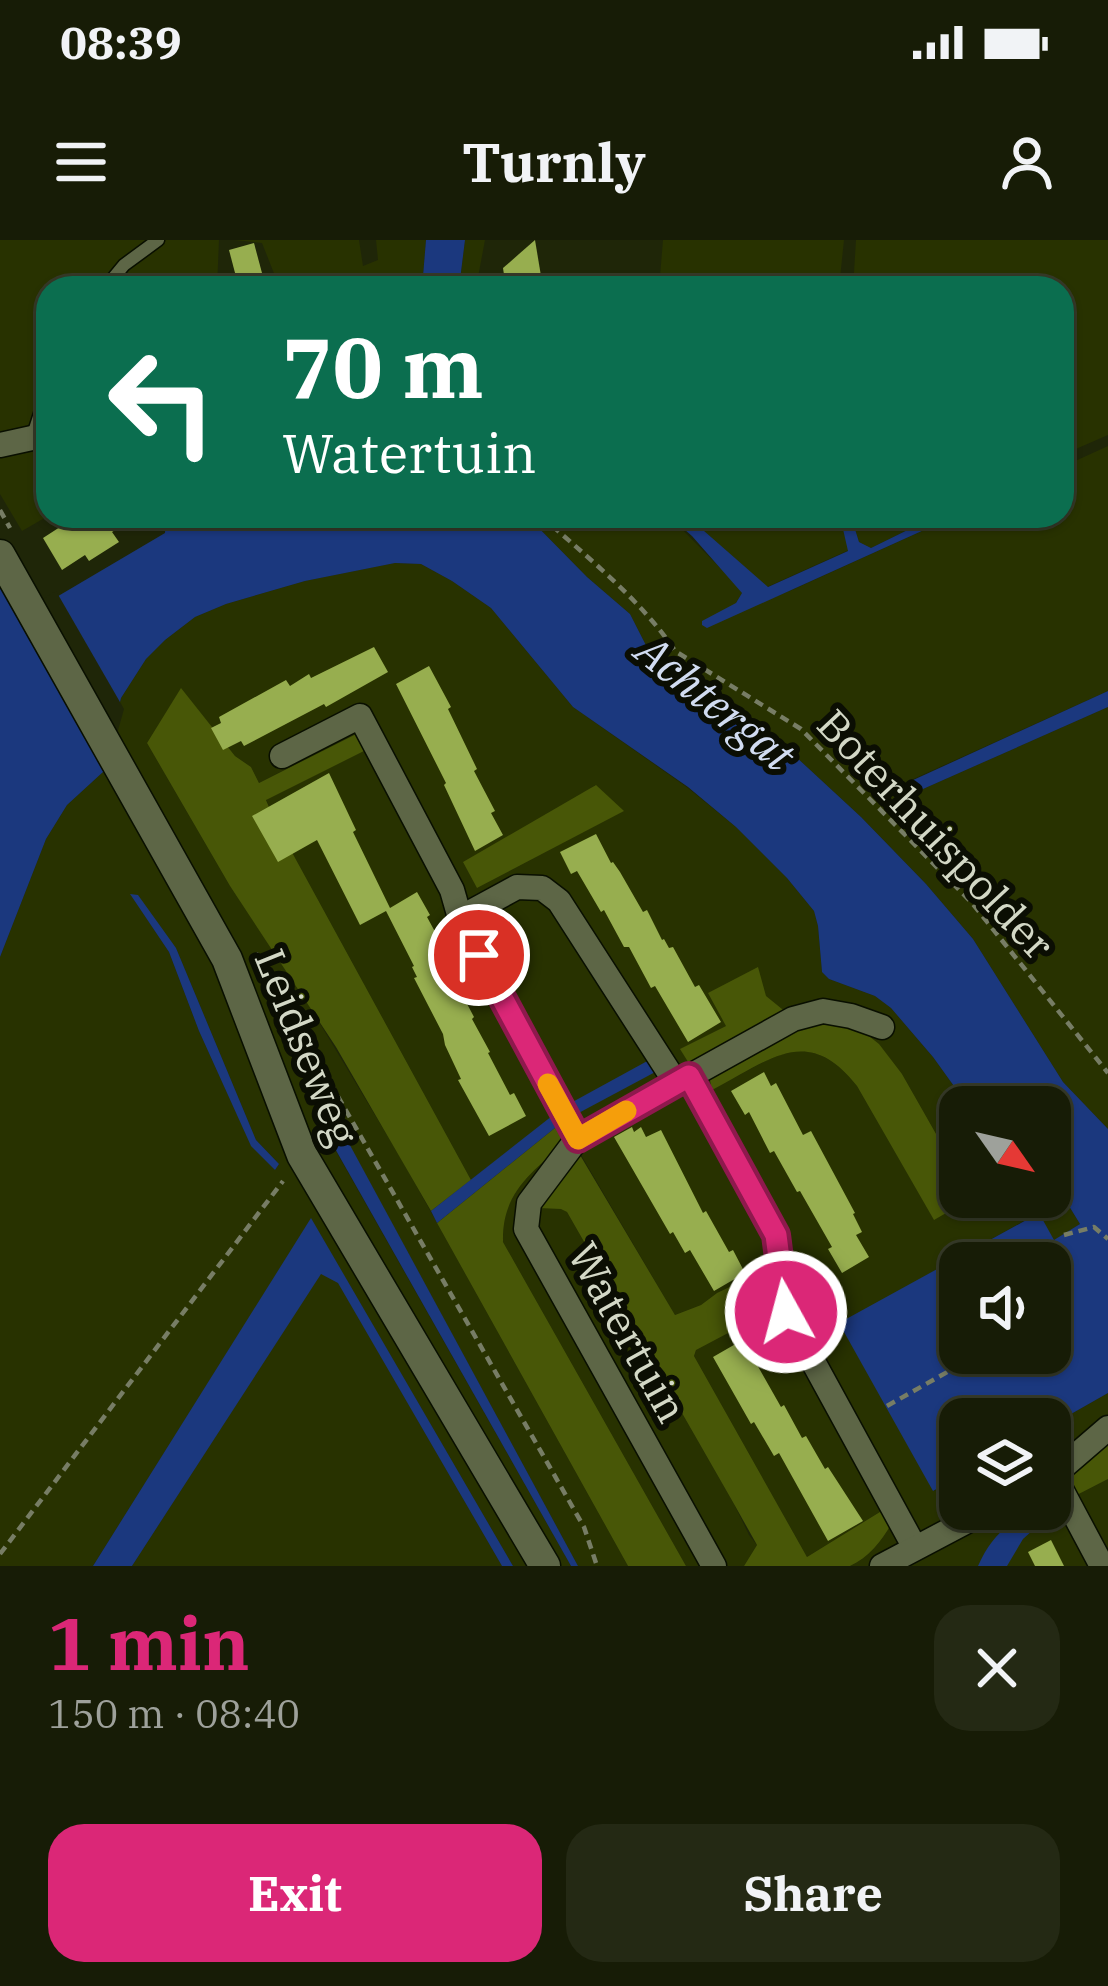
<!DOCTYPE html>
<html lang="en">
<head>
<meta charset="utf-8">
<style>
	:root { --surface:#171c06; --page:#242914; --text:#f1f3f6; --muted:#9ea19b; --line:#363a28; --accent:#db2777 }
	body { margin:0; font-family:"IBM Plex Serif",serif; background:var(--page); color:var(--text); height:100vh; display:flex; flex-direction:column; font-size:45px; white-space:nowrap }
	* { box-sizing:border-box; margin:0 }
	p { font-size:39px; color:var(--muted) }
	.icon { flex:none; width:66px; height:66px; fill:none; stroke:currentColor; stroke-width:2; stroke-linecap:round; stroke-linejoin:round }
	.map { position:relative; height:1326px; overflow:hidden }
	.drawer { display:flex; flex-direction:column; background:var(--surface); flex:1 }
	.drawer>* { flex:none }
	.top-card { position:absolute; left:36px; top:36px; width:1038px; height:252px; border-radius:36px; box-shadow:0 3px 9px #0004,0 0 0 3px var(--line); background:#0b6e4f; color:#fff; overflow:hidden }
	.needle { width:78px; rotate:124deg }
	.controls { position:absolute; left:939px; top:846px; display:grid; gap:24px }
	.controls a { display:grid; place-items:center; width:132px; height:132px; border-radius:24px; background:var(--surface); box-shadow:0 3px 9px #0004,0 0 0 3px var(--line); font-size:60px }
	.pin { position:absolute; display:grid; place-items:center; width:102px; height:102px; color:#fff; margin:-51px; border:6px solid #fff; border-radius:50%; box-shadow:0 3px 12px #0007 }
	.me { position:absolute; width:132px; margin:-66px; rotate:353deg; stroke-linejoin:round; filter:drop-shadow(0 0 9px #0008) }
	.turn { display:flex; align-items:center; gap:42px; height:252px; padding:0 48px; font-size:54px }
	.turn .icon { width:156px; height:156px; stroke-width:2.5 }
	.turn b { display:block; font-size:84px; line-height:102px }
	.round { display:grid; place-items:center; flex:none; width:126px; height:126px; border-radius:36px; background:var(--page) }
	.headline { display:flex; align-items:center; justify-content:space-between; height:204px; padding:0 48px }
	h1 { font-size:72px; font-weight:800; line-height:90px; color:var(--accent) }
	.primary-button { display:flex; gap:24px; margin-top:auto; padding:24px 48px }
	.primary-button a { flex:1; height:138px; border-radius:36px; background:var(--accent); color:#fff; font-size:48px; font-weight:800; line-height:138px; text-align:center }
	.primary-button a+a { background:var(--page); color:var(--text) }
	.status { display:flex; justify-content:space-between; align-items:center; height:84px; padding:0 60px; background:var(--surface); direction:ltr }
	.status svg { height:33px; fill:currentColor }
	header { display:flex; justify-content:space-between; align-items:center; height:156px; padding:0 48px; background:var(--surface); font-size:54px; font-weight:800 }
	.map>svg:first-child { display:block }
	.green { fill:#283200; fill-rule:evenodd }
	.forest { fill:#485707 }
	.water { fill:#1b387e; fill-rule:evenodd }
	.pier { fill:#1f2608 }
	.building { fill:#97ae4f }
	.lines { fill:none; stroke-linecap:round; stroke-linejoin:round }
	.service-casing { stroke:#090f00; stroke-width:15 }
	.minor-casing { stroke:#090f00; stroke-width:27 }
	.tertiary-casing { stroke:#090f00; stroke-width:33 }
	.path { stroke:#777d65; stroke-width:4.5; stroke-dasharray:9 6; stroke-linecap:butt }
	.service { stroke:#5d6646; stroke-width:12 }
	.minor { stroke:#5d6646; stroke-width:24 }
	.tertiary { stroke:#5d6646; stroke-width:30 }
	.route-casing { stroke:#8e194d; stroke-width:30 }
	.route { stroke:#db2777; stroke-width:21 }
	.slow { stroke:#f59e0b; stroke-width:21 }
	.labels { text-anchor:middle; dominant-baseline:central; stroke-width:12; stroke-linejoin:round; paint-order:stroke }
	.street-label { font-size:42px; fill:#d3d8c6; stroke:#0b0e03 }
	.water-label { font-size:45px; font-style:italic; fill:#d1dcf1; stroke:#0b0e03 }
</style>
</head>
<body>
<div class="status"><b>08:39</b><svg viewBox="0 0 49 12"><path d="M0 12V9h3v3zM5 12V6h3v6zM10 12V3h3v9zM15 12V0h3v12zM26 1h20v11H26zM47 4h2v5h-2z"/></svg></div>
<header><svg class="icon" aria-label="menu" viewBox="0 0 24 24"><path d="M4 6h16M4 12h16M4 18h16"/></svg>Turnly<svg class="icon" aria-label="person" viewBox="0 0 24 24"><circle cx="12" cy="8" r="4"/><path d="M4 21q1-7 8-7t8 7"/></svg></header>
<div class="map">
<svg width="1108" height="1326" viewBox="0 0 1108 1326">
	<rect width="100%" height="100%" fill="#1f2608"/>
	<g class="green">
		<polygon points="0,0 219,0 217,48 48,48 48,276 22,291 0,254"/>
		<polygon points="234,0 359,0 363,26 378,20 376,0 426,0 422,48 279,46 262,3"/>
		<polygon points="465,0 485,0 476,48 459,48"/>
		<polygon points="663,0 844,0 839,48 659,48"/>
		<polygon points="856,0 1108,0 1108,195 1062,215 1062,48 853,48"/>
		<polygon points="1108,206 1108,451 911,540 901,553 905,557 1108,467 1108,889 1063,842 973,699 926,644 861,577 794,515 689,438 654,421 630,374 587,337 527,276 669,276 735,343 742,353 736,363 742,370 792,350 955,276 1062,276 1062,227"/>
		<polygon points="687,276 840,276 849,310 767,347"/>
		<polygon points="851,276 936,276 871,308 859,302"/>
		<path d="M395 323 421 324 452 341 491 368 573 467 688 548 736 587 787 638 814 671 818 686 822 732 829 739 875 756 891 768 933 817 969 867H960V936L902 834 810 776 713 849C770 821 806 782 857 846L934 979 972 957H1050V935L1080 984 1054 1001 1038 973 840 1084 934 1251 960 1236V1269H1050V1186L1108 1153V1201L1073 1257 1108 1239V1326H850C870 1317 884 1298 894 1279L888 1267 807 1317 694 1116 717 1053 701 1065 675 1075 581 915 562 969 567 972 734 1264 749 1295 757 1305 744 1326H686L503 1002C502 951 531 935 564 902L553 877 471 940 276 583 266 559 374 506 365 489 259 543 251 527 235 516 181 449 147 503 230 646 301 752 402 920 628 1326H578L345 897 329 899 571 1326H513L311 979 93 1326H0V717L46 599 67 565 103 532 121 458 146 419 165 400 195 377 226 364 305 341ZM595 545 623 571 477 648ZM131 655 176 708 256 900 279 924 275 930 251 905 199 791 169 712ZM765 756 786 772 681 809 726 786Z"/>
		<polygon points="321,1033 338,1042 502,1326 132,1326"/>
	</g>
	<g class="forest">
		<polygon points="181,448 235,516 251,527 259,543 366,489 374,506 266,560 276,583 471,940 431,971 336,807 230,646 147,503"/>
		<polygon points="596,545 624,571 477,648 463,622"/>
		<polygon points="758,727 766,756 787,773 690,825 680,809 726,786 708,753"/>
		<path d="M810 776 860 789 879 804 902 834 960 936V957L972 958 934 980 857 846C807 782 769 821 712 850L709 835Z"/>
		<path d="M556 887 565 902C531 934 502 952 503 1002L686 1326H628L437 983Z"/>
		<path d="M580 915 675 1075 701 1065 717 1053 772 1027 777 1067 696 1110 694 1116 807 1317 888 1267 894 1279C884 1298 870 1317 850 1326H744L757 1305 734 1264 567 972 561 969 539 968Z"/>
		<polygon points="1108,1201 1108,1239 1073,1257 1065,1231"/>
	</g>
	<g class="water">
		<polygon points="426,0 465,0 459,48 422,48"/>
		<path d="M166 276H527L587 337 630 374 654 421 689 438 794 515 861 577 926 644 973 699 1063 842 1108 889V1153L1050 1186V1179H960V1236L933 1251 839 1083 1039 973 1054 1000 1080 984 1050 935V867H969L933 817 891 768 875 756 829 739 822 732 818 686 814 671 787 638 736 587 688 547 573 467 491 368 452 341 421 324 395 323 305 341 226 364 195 377 165 400 146 419 121 458 103 532 67 565 46 599 0 717V348L21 378 165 293ZM960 1023H1050V1113H960Z"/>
		<polygon points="669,276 687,276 768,347 848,311 840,276 851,276 859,302 871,308 936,276 955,276 707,388 702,385 702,381 736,363 742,353 692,296"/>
		<polygon points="1108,451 1108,467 905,557 901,553 911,541"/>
		<polygon points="130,654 138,655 176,708 256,900 279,924 275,930 251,906 199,791 169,712"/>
		<polygon points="651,819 659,830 573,876 567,865"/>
		<polygon points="552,876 556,887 437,983 431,971"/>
		<polygon points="336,893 345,896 578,1326 571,1326 329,898"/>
		<polygon points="311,978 513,1326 502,1326 338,1043 321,1034 132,1326 93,1326"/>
		<path d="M1035 1269 1043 1281 1023 1299 1007 1326H978C991 1297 1007 1283 1035 1269Z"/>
	</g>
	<polygon class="pier" points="56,351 124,469 117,494 23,371"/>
	<g class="building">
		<polygon points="535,0 542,42 534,48 506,48 503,28"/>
		<polygon points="254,3 266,48 239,48 229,10"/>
		<polygon points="77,276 137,276 112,292 119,302 89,321 85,315 62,330 43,298"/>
		<polygon points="374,407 388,432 326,467 324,464 244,506 241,501 223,510 211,488 221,483 219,477 286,440 290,446 309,434 311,438"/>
		<polygon points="429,426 451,467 448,469 477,529 474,531 495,571 491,573 503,595 475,611 444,545 446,543 396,444"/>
		<polygon points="329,533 356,590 353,592 390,668 417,652 430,675 427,677 445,710 442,711 459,743 457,745 474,777 472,779 490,812 488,813 510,855 514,853 526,876 489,896 458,840 461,839 445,805 443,794 414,738 417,737 412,727 414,726 386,671 360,685 317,600 278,622 252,576"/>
		<polygon points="596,594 611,623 613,622 620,632 643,672 647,670 662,700 664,699 669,708 673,707 695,747 699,745 721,782 688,802 655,746 651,748 629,707 624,707 604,670 601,672 577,631 571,634 560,612"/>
		<polygon points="764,832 771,846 776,843 803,895 811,891 855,973 853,974 862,992 856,995 869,1017 842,1033 828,1009 832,1007 800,951 797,952 774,911 770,913 749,872 745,875 731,851"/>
		<polygon points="632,887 634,892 641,887 646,897 661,890 703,973 706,971 729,1012 733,1010 745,1033 714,1051 690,1010 685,1013 673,992 670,994 614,897"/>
		<polygon points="746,1098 760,1122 756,1123 781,1167 784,1165 802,1198 806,1196 825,1229 828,1227 863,1281 828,1301 779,1213 774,1216 754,1182 751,1184 713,1117"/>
		<polygon points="1051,1300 1064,1326 1035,1326 1028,1312"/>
	</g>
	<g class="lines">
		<g class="service-casing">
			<g id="service">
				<polyline points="105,48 124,25 158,0"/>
				<polyline points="32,198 48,149"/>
			</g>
		</g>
		<g class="minor-casing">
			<g id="minor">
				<polyline points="0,205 32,198"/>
				<polyline points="282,516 360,476 452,650 460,678 577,899"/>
				<polyline points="460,678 517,647 542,648 559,661 676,843"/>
				<polyline points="689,836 776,995 786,1072 915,1308"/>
				<polyline points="1054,1236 1102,1326"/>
				<polyline points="1050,1238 1108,1188"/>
				<polyline points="714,1326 526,989 529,963 577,899 793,779 823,771 851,776 882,787"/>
				<polyline points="882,1326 990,1269"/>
			</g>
		</g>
		<g class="tertiary-casing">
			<polyline id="tertiary" points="0,315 227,719 302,915 545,1326"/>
		</g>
		<g class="path">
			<polyline points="0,270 10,288"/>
			<path d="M541 276C585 315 643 362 675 411L801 489 972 663 1108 833"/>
			<polyline points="256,713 584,1287 597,1326"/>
			<polyline points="1064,995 1094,987 1108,999"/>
			<polyline points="1050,1068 1069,1102"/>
			<polyline points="887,1166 981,1113"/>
			<polyline points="0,1314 283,941"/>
		</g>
		<use href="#service" class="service"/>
		<use href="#minor" class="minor"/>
		<use href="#tertiary" class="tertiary"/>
	</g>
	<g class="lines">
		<g class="route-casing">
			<polyline id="route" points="479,715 578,899 689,836 776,995 786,1072"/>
		</g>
		<use href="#route" class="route"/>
		<polyline class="slow" points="548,844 578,899 626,871"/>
	</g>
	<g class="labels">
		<g class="street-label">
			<text transform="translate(936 594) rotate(47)">Boterhuispolder</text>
			<text transform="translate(307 807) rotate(68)">Leidseweg</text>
			<text transform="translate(628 1092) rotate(61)">Watertuin</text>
		</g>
		<g class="water-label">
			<text transform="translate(716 462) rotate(39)">Achtergat</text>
		</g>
	</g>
</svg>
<div class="controls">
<a><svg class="needle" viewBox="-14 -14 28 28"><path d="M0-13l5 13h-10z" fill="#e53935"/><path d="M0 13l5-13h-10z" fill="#9ea19b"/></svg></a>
<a><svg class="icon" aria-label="sound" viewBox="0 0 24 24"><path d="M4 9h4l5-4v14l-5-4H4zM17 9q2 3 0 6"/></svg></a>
<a><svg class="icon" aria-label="layers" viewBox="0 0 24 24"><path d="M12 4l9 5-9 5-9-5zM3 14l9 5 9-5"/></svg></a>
</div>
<div class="pin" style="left:479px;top:715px;background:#d93025"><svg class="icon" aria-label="arrive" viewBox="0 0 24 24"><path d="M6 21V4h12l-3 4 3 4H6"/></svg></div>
<svg class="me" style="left:786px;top:1072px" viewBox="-20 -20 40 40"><circle r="17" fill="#db2777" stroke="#fff" stroke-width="3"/><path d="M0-11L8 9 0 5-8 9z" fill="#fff"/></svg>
<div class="top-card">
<div class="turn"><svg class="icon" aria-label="left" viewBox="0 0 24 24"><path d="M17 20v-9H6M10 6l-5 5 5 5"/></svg><div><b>70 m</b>Watertuin</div></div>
</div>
</div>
<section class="drawer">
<div class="headline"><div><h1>1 min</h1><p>150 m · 08:40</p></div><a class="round"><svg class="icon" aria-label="close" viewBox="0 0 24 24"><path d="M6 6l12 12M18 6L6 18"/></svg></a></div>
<div class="primary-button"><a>Exit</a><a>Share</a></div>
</section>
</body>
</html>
